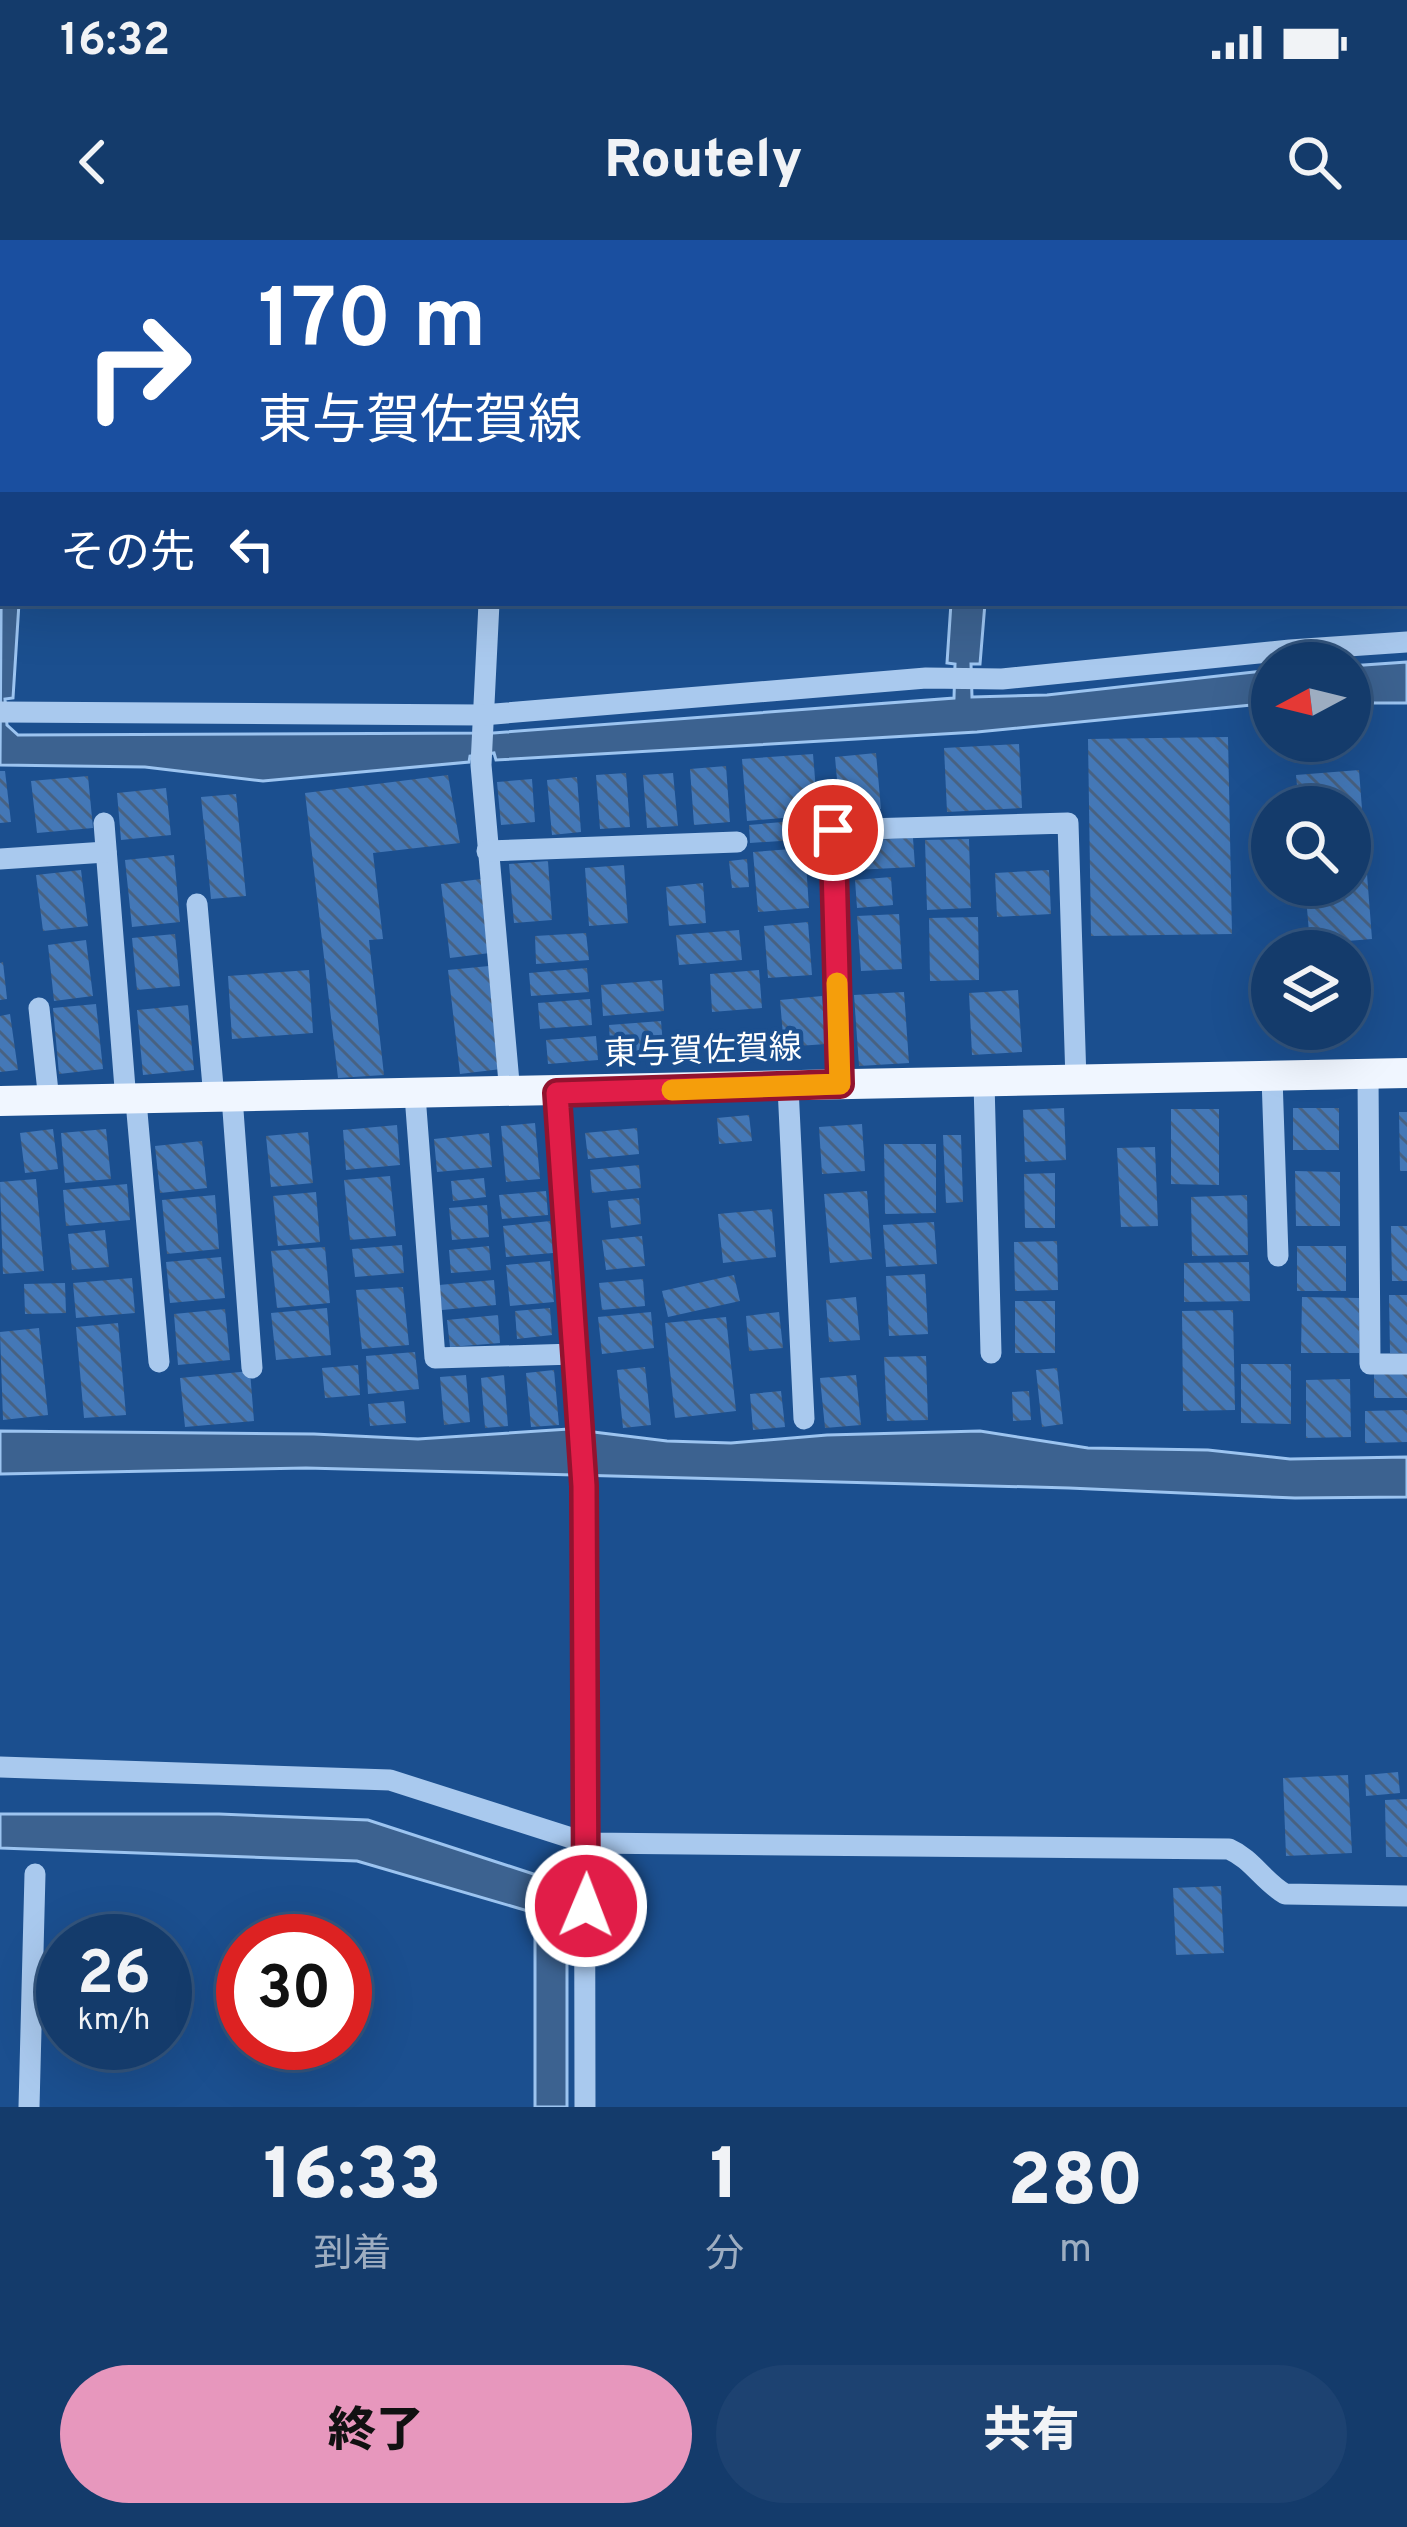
<!DOCTYPE html>
<html lang="ja">
<head>
<meta charset="utf-8">
<style>
	:root { --surface:#143b6b; --page:#1d4271; --text:#f1f3f6; --muted:#9dadc1; --line:#33557e; --accent:#e797bd }
	body { margin:0; font-family:Overpass,"Noto Sans JP",sans-serif; background:var(--page); color:var(--text); height:100vh; display:flex; flex-direction:column; font-size:45px; white-space:nowrap }
	* { box-sizing:border-box; margin:0 }
	p { font-size:39px; color:var(--muted) }
	.icon { flex:none; width:66px; height:66px; fill:none; stroke:currentColor; stroke-width:2; stroke-linecap:round; stroke-linejoin:round }
	.map { position:relative; height:1867px; overflow:hidden }
	.drawer { display:flex; flex-direction:column; background:var(--surface); flex:1 }
	.drawer>* { flex:none }
	.top-card { position:absolute; left:0px; top:0px; width:1407px; height:366px; box-shadow:0 12px 48px #0002,0 0 0 3px var(--line); background:#1a4fa0; color:#fff; overflow:hidden }
	.needle { width:78px; rotate:263deg }
	.fabs { position:absolute; left:1251px; top:402px; display:grid; gap:24px }
	.fabs a { display:grid; place-items:center; width:120px; height:120px; border-radius:50%; background:var(--surface); box-shadow:0 12px 48px #0002,0 0 0 3px var(--line); font-size:60px }
	.speed { position:absolute; left:36px; top:1674px; display:flex; gap:24px; font-size:60px; font-weight:700; text-align:center }
	.speed>* { display:grid; place-content:center; width:156px; height:156px; border-radius:50%; background:var(--surface); box-shadow:0 12px 48px #0002,0 0 0 3px var(--line); line-height:1 }
	.speed small { font-size:30px; font-weight:400 }
	.speed .limit { border:18px solid #d22; background:#fff; color:#111 }
	.pin { position:absolute; display:grid; place-items:center; width:102px; height:102px; color:#fff; margin:-51px; border:6px solid #fff; border-radius:50%; box-shadow:0 3px 12px #0007 }
	.me { position:absolute; width:132px; margin:-66px; rotate:1deg; stroke-linejoin:round; filter:drop-shadow(0 0 9px #0008) }
	.turn { display:flex; align-items:center; gap:42px; height:252px; padding:0 60px; font-size:54px }
	.turn .icon { width:156px; height:156px; stroke-width:2.5 }
	.turn b { display:block; font-size:84px; line-height:102px }
	.then { display:flex; align-items:center; height:114px; padding:0 60px; background:#0003; gap:24px; font-size:45px }
	.eta { display:flex; justify-content:space-evenly; align-items:center; height:204px; text-align:center }
	.eta b { font-size:72px; font-weight:800; line-height:84px }
	.cta { display:flex; gap:24px; margin-top:auto; padding:24px 60px }
	.cta a { flex:1; height:138px; border-radius:72px; background:var(--accent); color:#111; font-size:48px; font-weight:800; line-height:138px; text-align:center }
	.cta a+a { background:var(--page); color:var(--text) }
	.status { display:flex; justify-content:space-between; align-items:center; height:84px; padding:0 60px; background:var(--surface); direction:ltr }
	.status svg { height:33px; fill:currentColor }
	header { display:flex; justify-content:space-between; align-items:center; height:156px; padding:0 60px; background:var(--surface); font-size:54px; font-weight:800 }
	.map>svg:first-child { display:block }
	.water { fill:#3c6290; stroke:#9cc4f0; stroke-width:3 }
	.building { fill:url(#building-back-hatch) }
	.lines { fill:none; stroke-linecap:round; stroke-linejoin:round }
	.minor { stroke:#a9c9ee; stroke-width:21 }
	.major { stroke:#f0f6ff; stroke-width:30 }
	.route-casing { stroke:#92132f; stroke-width:30 }
	.route { stroke:#e11d48; stroke-width:21 }
	.slow { stroke:#f59e0b; stroke-width:21 }
	.labels { text-anchor:middle; dominant-baseline:central; stroke-width:9; stroke-linejoin:round; paint-order:stroke }
	.street-label { font-size:33px; fill:#fff; stroke:#1b4f8f }
</style>
</head>
<body>
<div class="status"><b>16:32</b><svg viewBox="0 0 49 12"><path d="M0 12V9h3v3zM5 12V6h3v6zM10 12V3h3v9zM15 12V0h3v12zM26 1h20v11H26zM47 4h2v5h-2z"/></svg></div>
<header><svg class="icon" aria-label="back" viewBox="0 0 24 24"><path d="M15 5l-7 7 7 7"/></svg>Routely<svg class="icon" aria-label="search" viewBox="0 0 24 24"><circle cx="10" cy="10" r="6"/><path d="M15 15l6 6"/></svg></header>
<div class="map">
<svg width="1407" height="1867" viewBox="0 0 1407 1867">
	<defs>
		<pattern id="building-back-hatch" width="6" height="6" patternUnits="userSpaceOnUse" patternTransform="scale(3)"><rect width="6" height="6" fill="#4478b7"/><path d="M-1 5l2 2M0 0l6 6M5-1l2 2" fill="none" stroke="#486282"/></pattern>
	</defs>
	<rect width="100%" height="100%" fill="#1b4f8f"/>
	<g class="water">
		<polygon points="3,92 3,363 19,363 13,458 5,459 7,485 18,495 493,493 954,458 955,424 947,423 951,363 985,363 980,424 971,424 972,457 1047,455 1272,430 1272,463 977,492 496,520 494,513 470,516 469,522 263,541 145,527 0,525"/>
		<polygon points="1407,422 1407,463 1350,463 1350,426"/>
		<polygon points="569,1189 667,1201 731,1203 827,1195 980,1191 1088,1208 1208,1210 1290,1219 1407,1217 1407,1257 1295,1258 1069,1248 306,1228 0,1234 0,1191 314,1194 418,1199"/>
		<polygon points="0,1574 219,1574 368,1580 561,1643 567,1657 567,1867 535,1867 535,1673 357,1621 0,1608"/>
	</g>
	<g class="building">
		<polygon points="1228,497 1232,694 1091,696 1088,499"/>
		<polygon points="1019,504 1022,568 947,572 944,508"/>
		<polygon points="876,513 881,569 840,573 835,517"/>
		<polygon points="813,514 818,575 747,581 742,519"/>
		<polygon points="726,526 730,582 694,585 690,529"/>
		<polygon points="1359,530 1372,699 1310,704 1305,645 1350,645 1350,567 1299,567 1296,535"/>
		<polygon points="0,531 5,531 11,582 0,583"/>
		<polygon points="626,533 630,587 600,589 596,535"/>
		<polygon points="673,533 678,586 647,588 643,535"/>
		<polygon points="448,535 460,603 373,613 383,699 369,700 384,835 338,838 305,553"/>
		<polygon points="88,536 93,588 37,593 31,541"/>
		<polygon points="577,537 581,592 552,595 547,540"/>
		<polygon points="532,539 535,582 501,585 497,542"/>
		<polygon points="166,548 171,595 121,600 117,553"/>
		<polygon points="236,554 246,656 211,659 201,557"/>
		<polygon points="794,581 796,600 750,603 749,585"/>
		<polygon points="913,598 915,627 854,630 852,601"/>
		<polygon points="969,599 971,668 927,670 925,600"/>
		<polygon points="805,608 809,668 758,672 753,612"/>
		<polygon points="174,615 180,682 132,687 125,620"/>
		<polygon points="747,619 749,647 732,648 729,621"/>
		<polygon points="548,621 552,680 514,683 509,624"/>
		<polygon points="624,625 628,683 589,686 585,628"/>
		<polygon points="81,630 88,686 43,691 36,635"/>
		<polygon points="1049,630 1051,674 997,677 995,633"/>
		<polygon points="891,637 893,665 857,668 855,640"/>
		<polygon points="481,639 490,713 450,718 441,644"/>
		<polygon points="703,643 706,683 669,686 666,647"/>
		<polygon points="899,674 902,729 861,731 857,676"/>
		<polygon points="978,677 979,740 930,741 929,678"/>
		<polygon points="808,682 812,735 768,738 764,686"/>
		<polygon points="739,690 742,720 679,725 676,695"/>
		<polygon points="586,693 589,720 536,724 535,696"/>
		<polygon points="175,694 180,746 137,750 132,698"/>
		<polygon points="86,700 93,756 54,761 48,705"/>
		<polygon points="3,722 7,759 0,760 0,723"/>
		<polygon points="489,726 501,829 460,834 448,730"/>
		<polygon points="587,728 589,752 531,756 529,733"/>
		<polygon points="309,730 313,793 232,799 228,736"/>
		<polygon points="759,730 762,768 712,772 710,734"/>
		<polygon points="662,740 664,771 603,776 601,745"/>
		<polygon points="1018,750 1022,812 972,815 969,753"/>
		<polygon points="904,752 909,823 859,826 854,755"/>
		<polygon points="822,756 826,804 784,807 780,760"/>
		<polygon points="590,759 592,785 540,789 538,763"/>
		<polygon points="96,764 103,829 59,834 53,768"/>
		<polygon points="188,765 194,830 143,835 137,770"/>
		<polygon points="10,774 18,830 0,832 0,776"/>
		<polygon points="661,781 664,817 611,820 609,785"/>
		<polygon points="596,796 598,820 548,824 546,800"/>
		<polygon points="1064,868 1066,920 1025,922 1023,870"/>
		<rect x="1293" y="868" width="46" height="42"/>
		<polygon points="1171,869 1219,869 1219,945 1171,944"/>
		<polygon points="1399,872 1407,872 1407,931 1400,931"/>
		<polygon points="749,875 752,901 719,904 717,878"/>
		<polygon points="535,883 540,939 506,942 501,886"/>
		<polygon points="862,884 865,931 822,934 819,887"/>
		<polygon points="397,885 400,925 346,930 343,890"/>
		<polygon points="637,888 639,914 588,919 585,893"/>
		<polygon points="53,889 58,929 25,933 20,893"/>
		<polygon points="106,889 111,939 65,943 61,893"/>
		<polygon points="308,892 313,943 271,947 266,896"/>
		<polygon points="489,893 492,927 437,932 434,899"/>
		<polygon points="943,895 961,895 963,962 946,963"/>
		<polygon points="202,901 207,948 160,953 155,906"/>
		<polygon points="884,904 936,904 936,973 885,974"/>
		<polygon points="1155,907 1158,986 1121,987 1117,908"/>
		<polygon points="639,925 641,948 592,953 590,930"/>
		<polygon points="1295,931 1340,932 1340,986 1296,986"/>
		<polygon points="1055,933 1055,988 1025,988 1024,934"/>
		<polygon points="390,936 396,996 350,1000 344,940"/>
		<polygon points="484,938 486,957 453,961 451,941"/>
		<polygon points="36,939 44,1031 3,1034 0,942"/>
		<polygon points="127,944 130,980 66,986 63,950"/>
		<polygon points="546,951 548,975 502,979 499,955"/>
		<polygon points="867,951 872,1019 830,1023 824,954"/>
		<polygon points="316,952 320,1002 278,1006 273,956"/>
		<polygon points="215,955 219,1009 167,1014 162,960"/>
		<polygon points="1247,955 1248,1015 1192,1016 1191,957"/>
		<polygon points="639,958 641,984 611,988 608,961"/>
		<polygon points="487,965 489,997 452,1000 449,968"/>
		<polygon points="772,969 776,1017 723,1023 718,974"/>
		<polygon points="550,981 553,1013 506,1017 503,986"/>
		<polygon points="934,982 937,1024 886,1027 883,985"/>
		<polygon points="1391,986 1407,986 1407,1041 1392,1041"/>
		<polygon points="105,990 109,1027 72,1030 68,994"/>
		<polygon points="642,996 645,1026 606,1030 602,1000"/>
		<polygon points="1057,1001 1058,1050 1015,1051 1014,1002"/>
		<polygon points="402,1005 404,1033 355,1037 352,1009"/>
		<polygon points="489,1006 491,1030 451,1033 449,1010"/>
		<rect x="1297" y="1006" width="49" height="45"/>
		<polygon points="325,1007 330,1063 277,1068 271,1011"/>
		<polygon points="221,1017 225,1058 170,1063 166,1022"/>
		<polygon points="550,1021 554,1062 510,1066 506,1025"/>
		<polygon points="1249,1022 1250,1061 1184,1062 1184,1023"/>
		<polygon points="925,1034 928,1094 889,1096 886,1036"/>
		<polygon points="734,1035 740,1061 668,1077 662,1051"/>
		<polygon points="132,1038 135,1073 76,1078 73,1043"/>
		<polygon points="643,1039 645,1066 602,1070 599,1043"/>
		<polygon points="494,1040 496,1065 442,1070 439,1045"/>
		<polygon points="65,1043 66,1073 25,1074 24,1044"/>
		<polygon points="403,1047 409,1105 362,1109 356,1050"/>
		<polygon points="1389,1055 1407,1055 1407,1113 1390,1113"/>
		<polygon points="856,1057 860,1100 829,1102 826,1060"/>
		<polygon points="1302,1057 1359,1058 1359,1113 1301,1113"/>
		<rect x="1015" y="1061" width="40" height="52"/>
		<polygon points="327,1068 331,1115 276,1120 271,1073"/>
		<polygon points="550,1068 552,1095 517,1099 515,1071"/>
		<polygon points="225,1069 230,1120 178,1125 174,1074"/>
		<polygon points="1233,1070 1235,1170 1183,1171 1182,1071"/>
		<polygon points="651,1072 654,1108 602,1114 598,1077"/>
		<polygon points="779,1072 783,1108 749,1111 746,1076"/>
		<polygon points="498,1075 500,1103 450,1107 447,1080"/>
		<polygon points="726,1077 736,1171 675,1178 665,1083"/>
		<polygon points="118,1083 126,1175 84,1178 76,1087"/>
		<polygon points="39,1088 48,1175 3,1180 0,1092"/>
		<polygon points="415,1112 419,1149 368,1154 366,1116"/>
		<polygon points="926,1116 928,1180 887,1181 884,1117"/>
		<polygon points="1241,1124 1291,1124 1291,1184 1241,1183"/>
		<polygon points="358,1125 360,1155 325,1158 322,1128"/>
		<polygon points="645,1127 651,1185 623,1188 617,1130"/>
		<polygon points="1057,1128 1063,1184 1042,1187 1036,1130"/>
		<polygon points="554,1130 559,1185 531,1187 526,1133"/>
		<polygon points="250,1131 254,1181 185,1187 180,1138"/>
		<polygon points="1407,1132 1407,1158 1374,1158 1374,1133"/>
		<polygon points="466,1135 470,1182 444,1185 440,1137"/>
		<polygon points="504,1135 508,1186 485,1188 481,1138"/>
		<polygon points="856,1135 861,1185 825,1188 820,1138"/>
		<polygon points="1350,1139 1351,1197 1306,1198 1306,1140"/>
		<polygon points="781,1151 785,1187 753,1190 750,1154"/>
		<polygon points="1029,1151 1031,1180 1013,1181 1012,1152"/>
		<polygon points="404,1161 406,1183 370,1186 368,1164"/>
		<polygon points="1407,1170 1407,1202 1365,1203 1365,1171"/>
		<polygon points="1398,1532 1400,1553 1366,1556 1365,1535"/>
		<polygon points="1348,1535 1352,1613 1286,1616 1283,1538"/>
		<polygon points="1407,1559 1407,1617 1386,1617 1385,1560"/>
		<polygon points="1221,1646 1224,1713 1176,1715 1173,1648"/>
	</g>
	<g class="lines">
		<g class="minor">
			<polyline points="513,3 513,0"/>
			<polyline points="489,363 481,525 510,854"/>
			<polyline points="0,472 482,475 926,438 1002,439 1290,410 1407,402"/>
			<polyline points="104,583 126,861"/>
			<polyline points="487,611 737,602"/>
			<polyline points="0,619 106,612"/>
			<polyline points="197,664 214,858"/>
			<polyline points="39,768 49,861"/>
			<polyline points="1368,834 1370,1124 1407,1124"/>
			<polyline points="1272,837 1278,1016"/>
			<polyline points="984,842 991,1113"/>
			<polyline points="840,845 833,590 1068,583 1076,841"/>
			<polyline points="788,847 804,1179"/>
			<polyline points="558,853 584,1246 585,1867"/>
			<polyline points="415,855 435,1118 575,1114"/>
			<polyline points="232,857 252,1128"/>
			<polyline points="136,861 159,1122"/>
			<path d="M0 1527 390 1540 587 1603 1229 1609C1252 1619 1263 1641 1285 1654L1407 1656"/>
			<polyline points="29,1867 35,1634"/>
		</g>
		<polyline class="major" points="0,861 1407,833"/>
	</g>
	<g class="lines">
		<g class="route-casing">
			<polyline id="route" points="586,1666 584,1246 557,853 840,844 833,590"/>
		</g>
		<use href="#route" class="route"/>
		<polyline class="slow" points="672,850 840,844 837,743"/>
	</g>
	<g class="labels">
		<g class="street-label">
			<text transform="translate(703 813) rotate(-2)">東与賀佐賀線</text>
		</g>
	</g>
</svg>
<div class="fabs">
<a><svg class="needle" viewBox="-14 -14 28 28"><path d="M0-13l5 13h-10z" fill="#e53935"/><path d="M0 13l5-13h-10z" fill="#9dadc1"/></svg></a>
<a><svg class="icon" aria-label="search" viewBox="0 0 24 24"><circle cx="10" cy="10" r="6"/><path d="M15 15l6 6"/></svg></a>
<a><svg class="icon" aria-label="layers" viewBox="0 0 24 24"><path d="M12 4l9 5-9 5-9-5zM3 14l9 5 9-5"/></svg></a>
</div>
<div class="speed"><div>26<small>km/h</small></div><div class="limit">30</div></div>
<div class="pin" style="left:833px;top:590px;background:#d93025"><svg class="icon" aria-label="arrive" viewBox="0 0 24 24"><path d="M6 21V4h12l-3 4 3 4H6"/></svg></div>
<svg class="me" style="left:586px;top:1666px" viewBox="-20 -20 40 40"><circle r="17" fill="#e11d48" stroke="#fff" stroke-width="3"/><path d="M0-11L8 9 0 5-8 9z" fill="#fff"/></svg>
<div class="top-card">
<div class="turn"><svg class="icon" aria-label="right" viewBox="0 0 24 24"><path d="M7 20v-9h11M14 6l5 5-5 5"/></svg><div><b>170 m</b>東与賀佐賀線</div></div>
<div class="then">その先<svg class="icon" aria-label="left" viewBox="0 0 24 24"><path d="M17 20v-9H6M10 6l-5 5 5 5"/></svg></div>
</div>
</div>
<section class="drawer">
<div class="eta">
<div><b>16:33</b><p>到着</p></div>
<div><b>1</b><p>分</p></div>
<div><b>280</b><p>m</p></div>
</div>
<div class="cta"><a>終了</a><a>共有</a></div>
</section>
</body>
</html>
